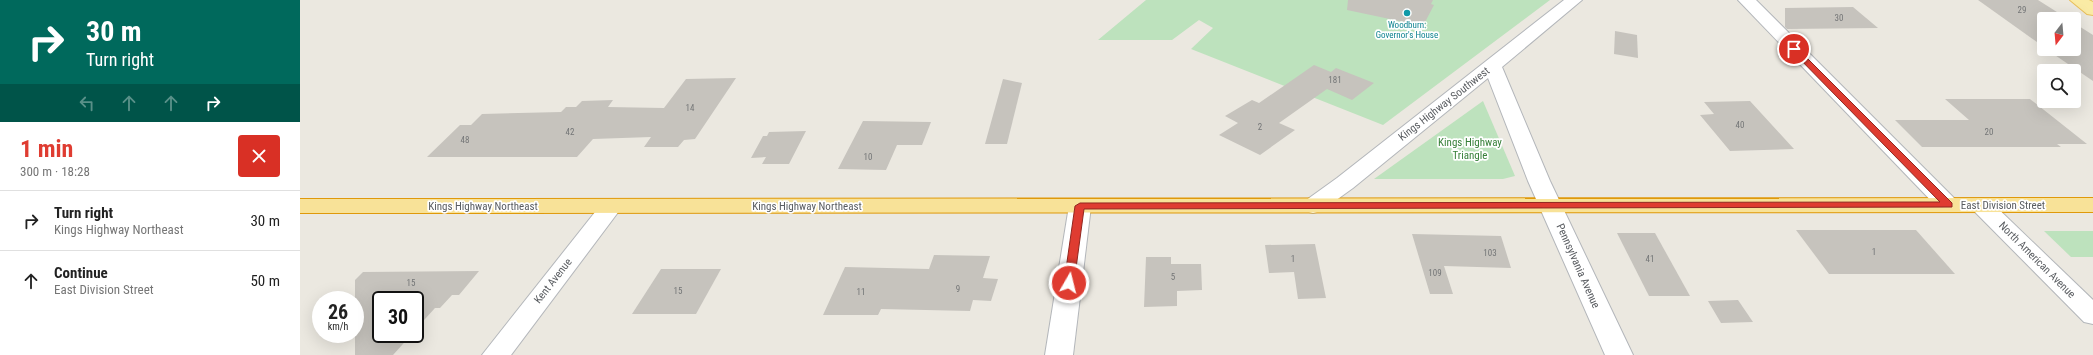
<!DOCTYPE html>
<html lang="en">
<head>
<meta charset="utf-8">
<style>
	:root { --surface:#fff; --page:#f2f2f2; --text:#222; --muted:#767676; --line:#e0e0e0; --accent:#df3c31 }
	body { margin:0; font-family:"Roboto Condensed",sans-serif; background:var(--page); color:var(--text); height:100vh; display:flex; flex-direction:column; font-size:15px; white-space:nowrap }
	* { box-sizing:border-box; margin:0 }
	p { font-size:13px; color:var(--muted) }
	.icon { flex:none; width:22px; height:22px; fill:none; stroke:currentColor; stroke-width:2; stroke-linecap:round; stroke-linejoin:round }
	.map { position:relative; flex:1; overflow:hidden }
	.sheet { display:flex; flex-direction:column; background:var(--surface); width:300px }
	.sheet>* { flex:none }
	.top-card { background:#00695c; color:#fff; overflow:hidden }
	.needle { width:26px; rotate:196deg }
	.controls { position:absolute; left:1737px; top:12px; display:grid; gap:8px }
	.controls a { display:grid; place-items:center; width:44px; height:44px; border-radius:4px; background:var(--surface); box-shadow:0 4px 16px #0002; font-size:20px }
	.speed { position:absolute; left:12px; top:291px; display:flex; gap:8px; font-size:20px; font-weight:700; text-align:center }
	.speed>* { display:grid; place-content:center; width:52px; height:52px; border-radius:50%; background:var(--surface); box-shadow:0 4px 16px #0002; line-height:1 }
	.speed small { font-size:10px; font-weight:400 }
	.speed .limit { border:2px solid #111; border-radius:6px; background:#fff; color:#111 }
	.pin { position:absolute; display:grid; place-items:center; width:34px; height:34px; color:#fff; margin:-17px; border:2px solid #fff; border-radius:50%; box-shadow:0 1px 4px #0007 }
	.me { position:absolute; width:44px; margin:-22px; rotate:8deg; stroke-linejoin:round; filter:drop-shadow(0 0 3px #0008) }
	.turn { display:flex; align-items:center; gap:14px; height:84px; padding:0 20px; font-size:18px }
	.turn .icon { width:52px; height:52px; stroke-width:2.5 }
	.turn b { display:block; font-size:28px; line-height:34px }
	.lanes { display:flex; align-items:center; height:38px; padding:0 20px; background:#0003; justify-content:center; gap:20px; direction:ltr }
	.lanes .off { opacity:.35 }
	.round { display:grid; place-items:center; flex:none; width:42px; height:42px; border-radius:4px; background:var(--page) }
	.summary { display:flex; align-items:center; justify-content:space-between; height:68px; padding:0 20px }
	h1 { font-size:24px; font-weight:700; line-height:30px; color:var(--accent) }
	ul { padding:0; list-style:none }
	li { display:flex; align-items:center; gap:12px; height:60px; padding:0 20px; border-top:1px solid var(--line) }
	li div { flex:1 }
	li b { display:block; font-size:15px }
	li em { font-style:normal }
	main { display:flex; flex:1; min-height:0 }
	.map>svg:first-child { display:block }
	.green { fill:#bde2bd }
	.building { fill:#c6c3bd }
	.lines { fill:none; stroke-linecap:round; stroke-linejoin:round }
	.minor-casing { stroke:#b3b6ba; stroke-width:2 }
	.primary-casing { stroke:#e9bf5a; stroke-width:2 }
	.trunk-casing { stroke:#df990b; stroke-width:2 }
	.minor { fill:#fff; fill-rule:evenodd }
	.primary { fill:#faeba5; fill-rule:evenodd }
	.trunk { fill:#f8e298; fill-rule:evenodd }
	.route { fill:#df3c31; stroke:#912720 }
	.culture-dot { fill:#0f9aa8; stroke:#fff; stroke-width:1.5 }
	.labels { text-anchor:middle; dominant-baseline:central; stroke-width:3.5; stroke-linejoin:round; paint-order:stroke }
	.number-label { font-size:9px; fill:#747677 }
	.far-culture-label { font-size:9px; fill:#0d838f; stroke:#fff }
	.street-label { font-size:11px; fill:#595c60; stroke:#fff }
	.park-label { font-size:11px; fill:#38803a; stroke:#fff }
</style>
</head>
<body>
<main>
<section class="sheet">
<div class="top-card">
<div class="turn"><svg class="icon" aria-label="right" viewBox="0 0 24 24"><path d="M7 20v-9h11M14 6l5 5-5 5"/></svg><div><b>30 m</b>Turn right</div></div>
<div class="lanes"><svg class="icon off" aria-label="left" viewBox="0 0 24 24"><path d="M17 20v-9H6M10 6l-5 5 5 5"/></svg><svg class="icon off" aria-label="ahead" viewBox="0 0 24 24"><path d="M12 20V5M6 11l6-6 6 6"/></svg><svg class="icon off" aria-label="ahead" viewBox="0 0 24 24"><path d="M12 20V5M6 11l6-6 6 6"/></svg><svg class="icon" aria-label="right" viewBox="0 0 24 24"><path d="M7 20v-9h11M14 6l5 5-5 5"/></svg></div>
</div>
<div class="summary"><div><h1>1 min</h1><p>300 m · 18:28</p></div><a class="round" style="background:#d93025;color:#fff"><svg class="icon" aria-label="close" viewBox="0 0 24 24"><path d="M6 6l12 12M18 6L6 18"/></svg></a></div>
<ul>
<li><svg class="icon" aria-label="right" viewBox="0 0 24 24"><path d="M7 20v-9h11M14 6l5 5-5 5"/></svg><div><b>Turn right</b><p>Kings Highway Northeast</p></div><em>30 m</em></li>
<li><svg class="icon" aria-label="ahead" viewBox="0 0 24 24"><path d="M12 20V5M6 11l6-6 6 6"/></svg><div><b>Continue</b><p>East Division Street</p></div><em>50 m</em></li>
</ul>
</section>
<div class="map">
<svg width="1793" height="355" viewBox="0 0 1793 355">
	<rect width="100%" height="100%" fill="#ebe8e0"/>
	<g class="green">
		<polygon points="846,0 1250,0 1083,125 891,49 913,28 899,20 872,40 798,40"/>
		<polygon points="1183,101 1215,176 1203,179 1074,179"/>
		<polygon points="1744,231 1793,231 1793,257 1771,257"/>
	</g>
	<g class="building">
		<polygon points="1048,0 1133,0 1131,4 1134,5 1123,26 1047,10"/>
		<polygon points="1678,0 1738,0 1768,19 1744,19 1744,47"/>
		<polygon points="1553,7 1578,28 1487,29 1485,27 1485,8"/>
		<polygon points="1774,23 1793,35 1793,81 1746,49 1774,49"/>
		<polygon points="1315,31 1337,35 1338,58 1314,54"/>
		<polygon points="1014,65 1031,72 1036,68 1074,83 1052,100 1027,89 979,123 995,130 960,155 919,135 938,123 925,116 952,100 959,103"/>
		<polygon points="436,78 395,139 384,140 378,147 344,147 351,137 293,139 277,157 127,157 160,125 171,125 182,114 261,112 266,107 276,107 282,101 313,100 308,107 364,108 386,79"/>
		<polygon points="703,79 722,83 707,144 685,144"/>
		<polygon points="1645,99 1730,99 1787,144 1757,144 1761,147 1622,147 1595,120 1669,120"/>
		<polygon points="1450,101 1494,149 1430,151 1400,115 1414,114 1404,102"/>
		<polygon points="563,121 631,122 622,145 597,145 586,170 538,169"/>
		<polygon points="506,131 489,164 462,164 466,157 451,158 463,136 467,136 469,132"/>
		<polygon points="1496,230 1616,230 1655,274 1529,274"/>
		<polygon points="1317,233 1355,233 1390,296 1349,296"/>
		<polygon points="1112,234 1201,236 1211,268 1144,266 1153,294 1130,294"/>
		<polygon points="1015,244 1026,298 998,299 994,272 969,273 965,245"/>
		<polygon points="634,255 690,256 683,278 698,279 691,301 673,300 670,311 581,309 578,315 523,315 545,267 629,269"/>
		<polygon points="846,257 871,257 871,264 901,264 902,290 877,291 877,306 844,307"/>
		<polygon points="361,269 421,269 396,314 332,314"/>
		<polygon points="179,271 159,295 152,295 140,308 135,308 115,330 115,300 81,300 81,334 112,334 93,355 55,355 55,280 63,272"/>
		<polygon points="1438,300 1453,322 1421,323 1408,301"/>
	</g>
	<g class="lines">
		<g class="minor-casing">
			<g id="minor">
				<polygon points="1264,0 1282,0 1202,67 1250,181 1333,355 1305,355 1228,181 1188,78 1053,188 1021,211 1013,213 1005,211 1002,206 1005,201 1037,178"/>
				<polygon points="1438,0 1456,0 1656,200 1659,205 1656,210 1648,212 1640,210"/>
				<polygon points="1681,198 1689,200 1793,300 1793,324 1784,322 1673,210 1670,205 1673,200"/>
				<polygon points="780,199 788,201 791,206 773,355 745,355 769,206 772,201"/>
				<polygon points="311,200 319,202 322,207 211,355 182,355 303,202"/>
			</g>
		</g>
		<g class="primary-casing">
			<polygon id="primary" points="1770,0 1789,0 1793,2 1793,15 1787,14"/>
		</g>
		<g class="trunk-casing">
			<polygon id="trunk" points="1793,198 1793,212 0,213 0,199"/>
		</g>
		<use href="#minor" class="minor"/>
		<use href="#primary" class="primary"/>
		<use href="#trunk" class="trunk"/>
	</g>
	<polygon class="route" points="1492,48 1497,48 1652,203 1652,207 784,209 774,283 769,287 764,283 775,206 780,203 1640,202 1492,51"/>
	<circle class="culture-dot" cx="1107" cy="13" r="4"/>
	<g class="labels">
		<g class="number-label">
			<text x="1722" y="10">29</text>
			<text x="1539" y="18">30</text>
			<text x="1035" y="80">181</text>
			<text x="390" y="108">14</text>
			<text x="1440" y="125">40</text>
			<text x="960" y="127">2</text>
			<text x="270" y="132">42</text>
			<text x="1689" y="132">20</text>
			<text x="165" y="140">48</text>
			<text x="568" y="157">10</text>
			<text x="1574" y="252">1</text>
			<text x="1190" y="253">103</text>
			<text x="993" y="259">1</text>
			<text x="1350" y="259">41</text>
			<text x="1135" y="273">109</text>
			<text x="873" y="277">5</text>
			<text x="111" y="283">15</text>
			<text x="658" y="289">9</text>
			<text x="378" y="291">15</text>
			<text x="561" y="292">11</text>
		</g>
		<g class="far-culture-label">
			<text x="1107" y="25">Woodburn:<tspan x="1107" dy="10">Governor's House</tspan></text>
		</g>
		<g class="street-label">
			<text transform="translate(1144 104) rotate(-38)">Kings Highway Southwest</text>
			<text x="1703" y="205">East Division Street</text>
			<text x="183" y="206">Kings Highway Northeast</text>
			<text x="507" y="206">Kings Highway Northeast</text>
			<text transform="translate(1737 260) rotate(45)">North American Avenue</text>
			<text transform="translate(1278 266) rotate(66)">Pennsylvania Avenue</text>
			<text transform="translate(253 281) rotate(-52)">Kent Avenue</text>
		</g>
		<g class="park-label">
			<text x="1170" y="142">Kings Highway<tspan x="1170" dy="13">Triangle</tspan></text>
		</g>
	</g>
</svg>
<div class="controls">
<a><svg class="needle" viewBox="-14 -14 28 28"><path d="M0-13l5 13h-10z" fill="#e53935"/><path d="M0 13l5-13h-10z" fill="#767676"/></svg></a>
<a><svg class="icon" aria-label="search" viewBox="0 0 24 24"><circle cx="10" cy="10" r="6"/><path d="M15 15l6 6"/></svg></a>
</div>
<div class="speed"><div>26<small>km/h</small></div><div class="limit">30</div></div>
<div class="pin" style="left:1494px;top:49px;background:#d93025"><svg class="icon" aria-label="arrive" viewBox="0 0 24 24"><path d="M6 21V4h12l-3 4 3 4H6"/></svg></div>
<svg class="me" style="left:769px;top:283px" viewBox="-20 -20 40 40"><circle r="17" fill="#df3c31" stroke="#fff" stroke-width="3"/><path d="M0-11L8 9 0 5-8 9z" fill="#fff"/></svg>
</div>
</main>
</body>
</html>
